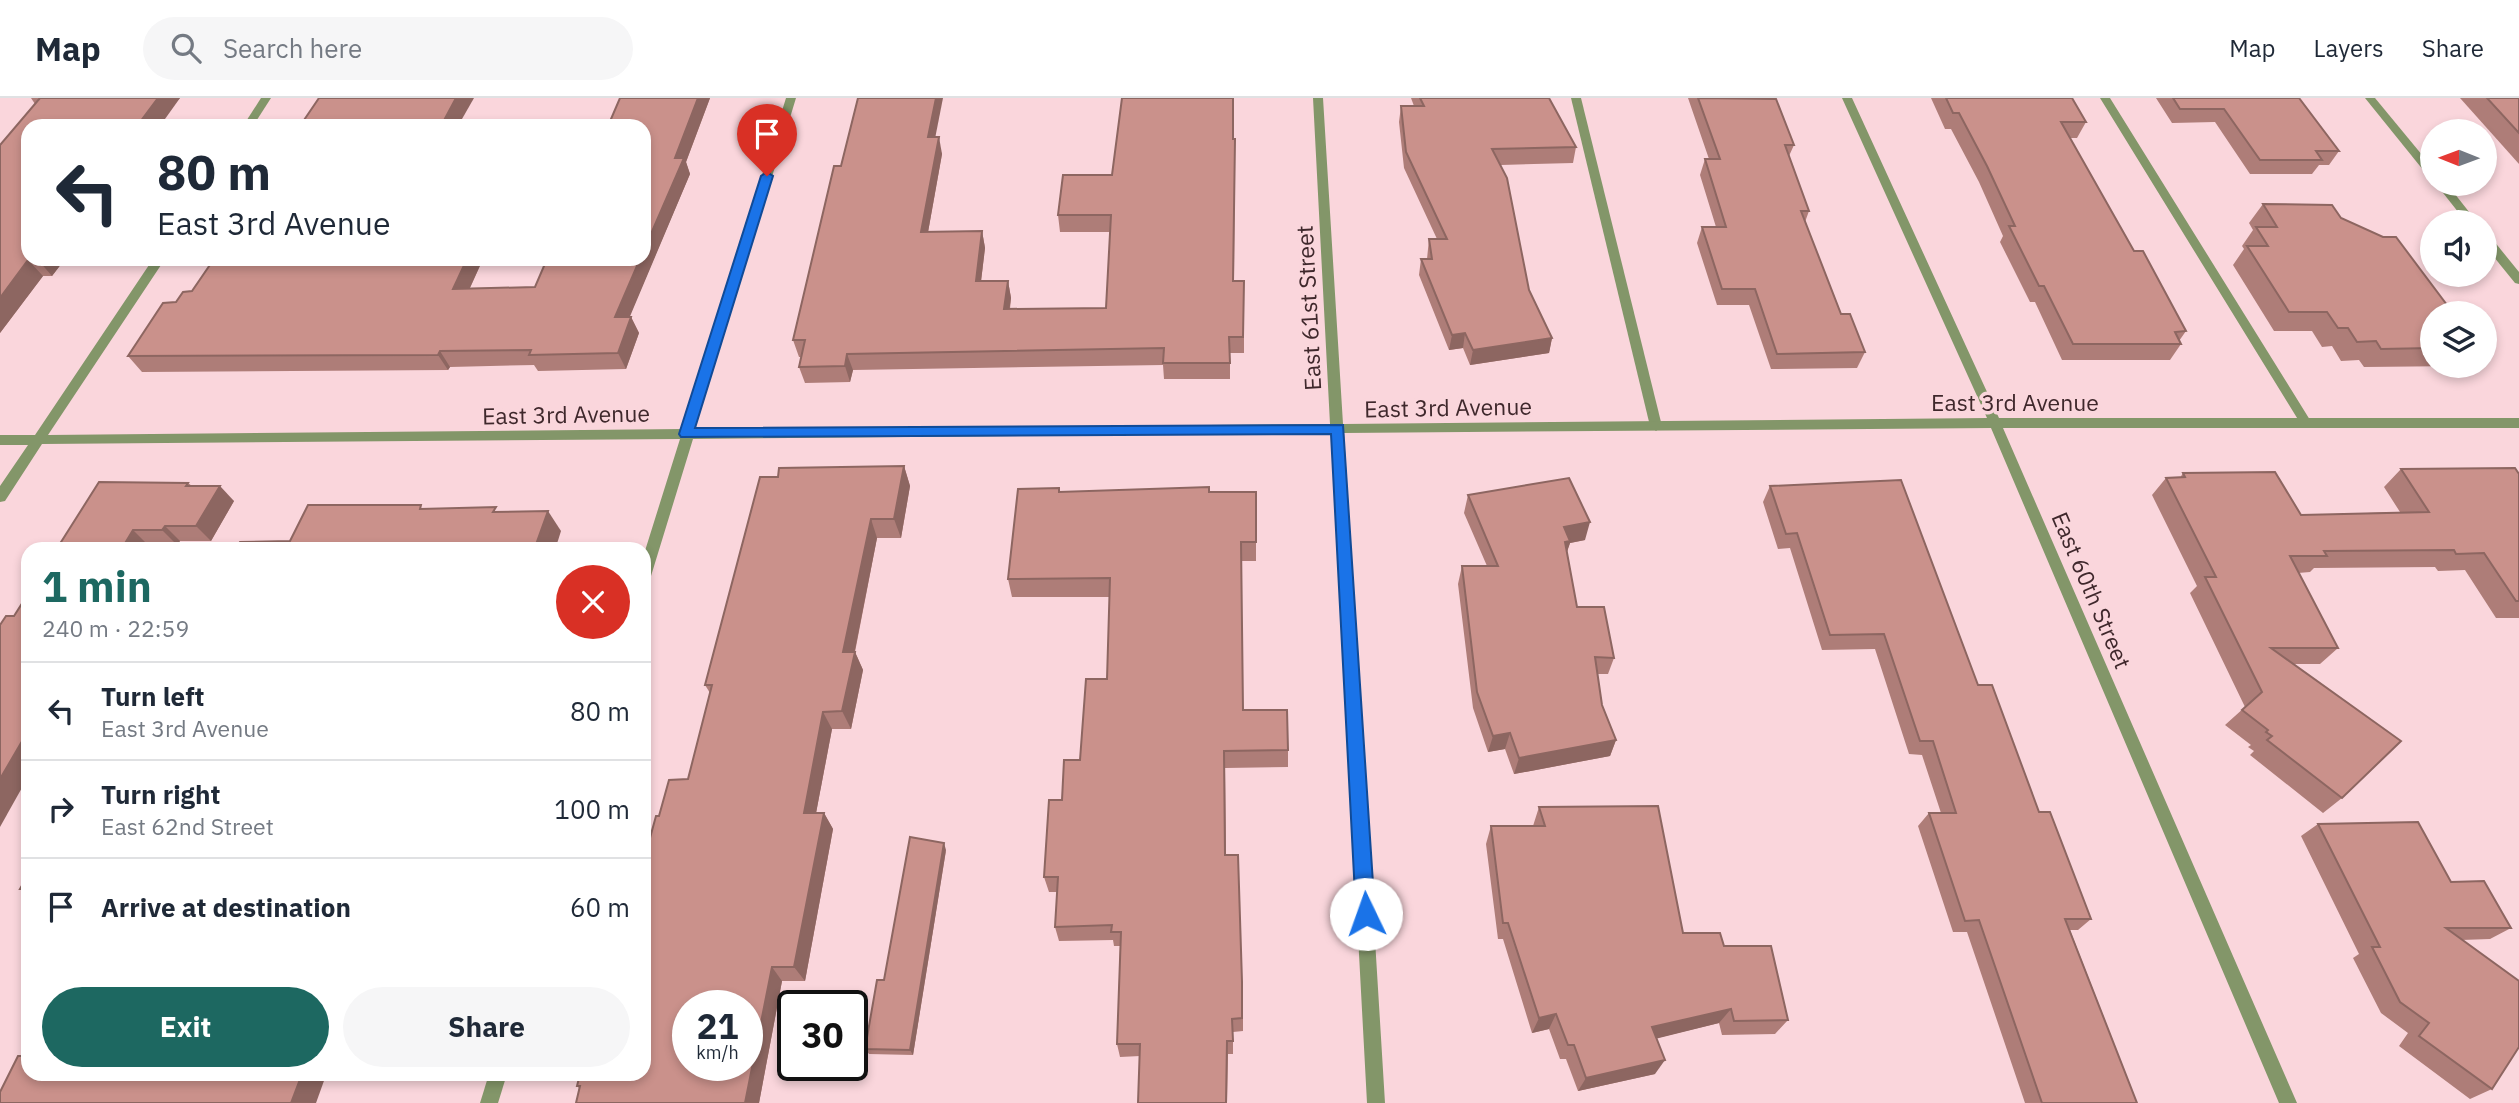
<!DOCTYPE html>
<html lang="en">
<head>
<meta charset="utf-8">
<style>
	:root { --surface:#fff; --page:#f6f6f7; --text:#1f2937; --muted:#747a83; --line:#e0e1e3; --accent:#1d6861 }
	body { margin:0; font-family:"IBM Plex Sans",sans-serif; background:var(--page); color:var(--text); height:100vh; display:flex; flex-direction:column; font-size:26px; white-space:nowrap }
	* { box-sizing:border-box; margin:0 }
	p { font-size:23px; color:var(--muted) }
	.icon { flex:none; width:38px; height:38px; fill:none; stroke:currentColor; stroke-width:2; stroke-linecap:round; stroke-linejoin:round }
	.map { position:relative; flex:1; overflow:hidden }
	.details { position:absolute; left:21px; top:444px; width:630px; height:539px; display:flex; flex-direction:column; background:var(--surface); border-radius:21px; box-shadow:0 4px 10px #0003 }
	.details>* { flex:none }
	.top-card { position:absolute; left:21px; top:21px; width:630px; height:147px; border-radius:21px; box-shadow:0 4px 10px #0003; background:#fff; color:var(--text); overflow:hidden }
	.needle { width:46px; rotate:271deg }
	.controls { position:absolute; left:2420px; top:21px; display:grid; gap:14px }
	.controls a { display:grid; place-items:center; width:77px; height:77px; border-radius:50%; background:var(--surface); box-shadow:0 4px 10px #0003; font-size:35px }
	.speed { position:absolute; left:672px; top:892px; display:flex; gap:14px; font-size:35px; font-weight:700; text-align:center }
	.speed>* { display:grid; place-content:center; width:91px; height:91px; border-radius:50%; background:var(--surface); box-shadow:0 4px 10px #0003; line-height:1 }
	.speed small { font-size:18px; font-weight:400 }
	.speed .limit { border:4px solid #111; border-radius:10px; background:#fff; color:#111 }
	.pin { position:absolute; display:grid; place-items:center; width:60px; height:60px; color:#fff; margin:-72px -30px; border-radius:50% 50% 50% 0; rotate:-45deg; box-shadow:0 0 7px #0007 }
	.pin .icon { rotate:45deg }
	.me { position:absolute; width:77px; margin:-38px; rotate:357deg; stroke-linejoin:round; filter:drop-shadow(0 0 5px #0008) }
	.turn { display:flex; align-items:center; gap:24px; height:147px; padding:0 21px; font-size:32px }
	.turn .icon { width:91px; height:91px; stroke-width:2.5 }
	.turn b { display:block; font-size:49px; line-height:60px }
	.round { display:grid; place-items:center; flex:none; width:74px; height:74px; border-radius:37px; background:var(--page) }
	.headline { display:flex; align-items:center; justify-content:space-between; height:119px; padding:0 21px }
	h1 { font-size:42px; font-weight:800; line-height:52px; color:var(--accent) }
	.cta { display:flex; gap:14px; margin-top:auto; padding:14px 21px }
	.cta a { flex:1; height:80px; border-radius:42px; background:var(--accent); color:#fff; font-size:28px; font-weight:800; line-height:80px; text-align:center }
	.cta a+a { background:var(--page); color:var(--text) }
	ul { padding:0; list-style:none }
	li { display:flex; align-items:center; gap:21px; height:98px; padding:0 21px; border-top:2px solid var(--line) }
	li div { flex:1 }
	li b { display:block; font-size:26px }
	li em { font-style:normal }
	header { display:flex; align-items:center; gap:42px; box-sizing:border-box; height:98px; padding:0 35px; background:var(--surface); border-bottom:2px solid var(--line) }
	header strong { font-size:33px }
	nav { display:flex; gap:38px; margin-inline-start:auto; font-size:24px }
	.search { width:490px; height:63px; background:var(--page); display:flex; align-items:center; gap:18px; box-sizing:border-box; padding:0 24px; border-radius:38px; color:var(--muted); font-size:26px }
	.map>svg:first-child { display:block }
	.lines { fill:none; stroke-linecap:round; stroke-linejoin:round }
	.lane { fill:#839669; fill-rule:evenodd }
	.street { fill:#839669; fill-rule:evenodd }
	.wall { fill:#ae7d78 }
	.shaded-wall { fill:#8d6661 }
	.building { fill:#ca918b; stroke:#8d6661; stroke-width:2; fill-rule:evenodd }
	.route { fill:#1a73e8; stroke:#114b97; stroke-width:2 }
	.labels { text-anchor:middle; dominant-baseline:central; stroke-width:7; stroke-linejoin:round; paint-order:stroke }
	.street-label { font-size:23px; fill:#3f282c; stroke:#fad6dc }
</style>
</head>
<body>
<header>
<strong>Map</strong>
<div class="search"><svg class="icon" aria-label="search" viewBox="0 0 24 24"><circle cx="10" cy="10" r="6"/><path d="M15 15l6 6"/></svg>Search here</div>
<nav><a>Map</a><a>Layers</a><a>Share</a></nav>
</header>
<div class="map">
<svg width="2519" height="1005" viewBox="0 0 2519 1005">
	<rect width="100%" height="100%" fill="#fad6dc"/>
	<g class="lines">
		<g class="lane">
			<polygon points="1571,0 1581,0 1662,328 1656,333 1650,328"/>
			<polygon points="2100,0 2110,0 2310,322 2312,325 2310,328 2302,328"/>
		</g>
		<g class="street">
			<polygon points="261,0 271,0 253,28 243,28"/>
			<polygon points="786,0 796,0 695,331 1330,326 1313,0 1323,0 1343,326 1987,320 1842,0 1852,0 1999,320 2519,320 2519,330 2003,330 2297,1005 2279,1005 1991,330 1344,335 1385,1005 1367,1005 1331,335 693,341 651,478 649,482 644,484 644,456 680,341 42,346 5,403 0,404 0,388 28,347 0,347 0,337 35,337 153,161 165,161 48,337 683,331"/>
			<polygon points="2365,0 2375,0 2432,69 2432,79 2428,78"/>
			<polygon points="2436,86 2447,86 2477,124 2466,124"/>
			<polygon points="2485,136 2489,137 2519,174 2519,186 2515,185 2485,148"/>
			<polygon points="489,976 507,976 498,1005 480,1005"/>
		</g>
	</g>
	<g class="wall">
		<polygon points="31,0 180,0 28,161 65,161 52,178 43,178 0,235 35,6"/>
		<polygon points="620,0 710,0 686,64 690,76 629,219 631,219 639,235 626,271 538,273 534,267 450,269 448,272 142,274 128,258 176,204 192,193 483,161 470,190 535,189 644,161"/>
		<polygon points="1411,0 1549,0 1576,49 1573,65 1501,67 1529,192 1552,240 1549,255 1470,267 1463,250 1449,252 1419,177 1421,161 1427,161 1429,141 1437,141 1404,70 1399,24 1401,8 1414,8"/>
		<polygon points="1688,0 1758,0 1794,47 1789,58 1809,113 1805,124 1841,216 1865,254 1857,270 1771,271 1749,207 1717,207 1697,145 1702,129 1716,129 1700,77 1705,61 1709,61"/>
		<polygon points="1931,0 2072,0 2086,24 2077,40 2070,40 2134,153 2186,233 2179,243 2181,246 2170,262 2062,262 2035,204 2030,204 2000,144 2003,138 1979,84 1951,31 1945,31"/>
		<polygon points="2156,0 2299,0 2339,53 2329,67 2319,67 2312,76 2250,76 2215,24 2172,25"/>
		<polygon points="2460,0 2519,0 2519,66"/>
		<polygon points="935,39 942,56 928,134 982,133 985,150 981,183 1008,183 1011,200 1010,211 1106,210 1110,134 1060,134 1058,117 1112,77 1235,41 1234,183 1244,183 1244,255 1230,255 1230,281 1164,281 1163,267 853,272 850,284 805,285 799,269 801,259 799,259 793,242 841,68"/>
		<polygon points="2263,106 2341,120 2432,215 2432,268 2461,268 2364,269 2359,262 2341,263 2332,248 2322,249 2312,233 2274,233 2233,167 2244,151 2242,148 2253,132 2249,125"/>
		<polygon points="904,368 910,388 901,440 877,440 855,554 863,572 851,631 832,631 816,715 824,715 833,731 805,883 782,883 759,1005 576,1005 579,990 577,988 644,976 659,718 688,681 710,595 705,587 778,379"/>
		<polygon points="2401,371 2519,376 2519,520 2496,520 2465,472 2438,473 2435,469 2314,470 2310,474 2298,475 2338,550 2320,566 2293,566 2342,700 2323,715 2250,657 2254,653 2248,649 2251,647 2225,627 2245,609 2190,495 2197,488 2152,397 2166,380 2180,380 2183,375 2301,417 2400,414 2384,389"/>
		<polygon points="188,385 192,388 234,403 211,443 180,443 177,447 148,447 145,452 56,452"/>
		<polygon points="1770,388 1978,587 2091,821 2078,832 2070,832 2137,1005 2025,1005 1967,834 1953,834 1918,728 1929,715 1941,715 1922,657 1909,656 1875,551 1822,552 1790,450 1778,451 1763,404"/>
		<polygon points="1059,390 1060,394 1256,394 1256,463 1241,463 1243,612 1288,652 1288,669 1225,670 1226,757 1243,897 1243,933 1233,934 1233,956 1228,956 1227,1005 1138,1005 1140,958 1120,959 1117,946 1120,848 1114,848 1113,842 1059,843 1055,829 1057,794 1049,794 1044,779 1062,702 1080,662 1107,581 1110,499 1012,499 1008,481"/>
		<polygon points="1468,397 1585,442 1570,445 1567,453 1577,509 1614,560 1608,576 1597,576 1602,607 1616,642 1610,658 1514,676 1505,651 1488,654 1473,610 1458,486 1462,468 1487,468 1464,415"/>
		<polygon points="1539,709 1683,835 1724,848 1788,922 1775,936 1722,937 1719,925 1657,940 1655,976 1578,993 1566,961 1560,961 1549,931 1532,935 1503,841 1498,841 1486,746 1491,728 1533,728"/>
		<polygon points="2318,726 2451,784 2511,830 2490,841 2461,842 2492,991 2470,1001 2399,948 2408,935 2381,915 2353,860 2359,856 2301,738"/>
		<polygon points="946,752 913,957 869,956 865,951 884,882"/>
	</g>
	<g class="shaded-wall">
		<polygon points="158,0 180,0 160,28 137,28"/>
		<polygon points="456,0 474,0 458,28 441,28"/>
		<polygon points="698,0 710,0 686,64 690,76 623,235 615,219 640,161 644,161 644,152 675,60"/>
		<polygon points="936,0 943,0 932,56 928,39"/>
		<polygon points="939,39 942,56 925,151 921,134"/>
		<polygon points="982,133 985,150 979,200 976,183"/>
		<polygon points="39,161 65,161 52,178 38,162"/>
		<polygon points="467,161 483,161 462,207 453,191"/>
		<polygon points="28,162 43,178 0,235 0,200"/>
		<polygon points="1008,183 1011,200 1007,228 1004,211"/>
		<polygon points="631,219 639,235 626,271 618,255"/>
		<polygon points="1465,235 1463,250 1449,252 1452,237"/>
		<polygon points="1552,240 1549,255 1470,267 1473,252"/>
		<polygon points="440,253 450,269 448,272 438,257"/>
		<polygon points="847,256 853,272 850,284 845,268"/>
		<polygon points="904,368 910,388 901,440 894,421"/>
		<polygon points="220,388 234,403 211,443 196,428"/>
		<polygon points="548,413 561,433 555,452 534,452"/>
		<polygon points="871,421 877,440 851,572 843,554"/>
		<polygon points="1590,424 1585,442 1570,445 1565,460 1564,429"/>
		<polygon points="165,428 180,443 177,447 162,432"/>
		<polygon points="133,432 148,447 145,452 121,452"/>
		<polygon points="855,554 863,572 851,631 842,613"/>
		<polygon points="823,614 832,631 813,731 804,715"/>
		<polygon points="28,633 28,679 0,729 0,681"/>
		<polygon points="1510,635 1505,651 1488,654 1493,638"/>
		<polygon points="1616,642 1610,658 1514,676 1519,660"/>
		<polygon points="824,715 833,731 805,883 794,869"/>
		<polygon points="944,745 946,752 913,957 910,952"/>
		<polygon points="772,869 782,883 759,1005 745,1005"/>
		<polygon points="1731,911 1719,925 1643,944 1652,929"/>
		<polygon points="1556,916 1549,931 1532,935 1539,920"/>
		<polygon points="1665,962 1655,976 1578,993 1586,980"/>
		<polygon points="302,976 319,976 325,980 316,1005 291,1005"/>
	</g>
	<g class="building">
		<polygon points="40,0 158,0 137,28 28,28 28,161 39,161 38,162 28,162 0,200 0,47"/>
		<polygon points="319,0 456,0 441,28 300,28"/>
		<polygon points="620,0 698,0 675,60 684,60 644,152 644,28 608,28"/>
		<polygon points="858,0 936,0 928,39 939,39 921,134 982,133 976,183 1008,183 1004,211 1106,210 1111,117 1058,117 1063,77 1112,77 1122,0 1233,0 1233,41 1235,41 1233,183 1244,183 1243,239 1229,239 1230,265 1163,265 1164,250 847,256 845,268 799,269 805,242 793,242 834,68 841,68"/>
		<polygon points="1420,0 1549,0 1576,49 1492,51 1507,80 1529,192 1552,240 1473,252 1465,235 1452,237 1421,161 1432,161 1429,141 1447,141 1406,54 1401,8 1424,8"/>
		<polygon points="1698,0 1776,1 1794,47 1785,47 1809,113 1801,113 1841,216 1850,216 1865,254 1777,256 1755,191 1722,191 1702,129 1726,129 1705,61 1720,61"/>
		<polygon points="1946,0 2072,0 2086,24 2061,24 2134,153 2143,153 2186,233 2175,234 2181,246 2073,246 2044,188 2039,188 2009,128 2015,128 1987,68 1959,15 1953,15"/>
		<polygon points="2173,0 2299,0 2339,53 2316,53 2322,62 2260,62 2224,11 2180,11"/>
		<polygon points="2487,0 2519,0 2519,35"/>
		<polygon points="2263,106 2332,107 2341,120 2383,139 2396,139 2453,215 2432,215 2432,250 2381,251 2376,243 2357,244 2348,230 2338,230 2327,214 2289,214 2247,148 2268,148 2256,129 2277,129"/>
		<polygon points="214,161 467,161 453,191 535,189 547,161 640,161 615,219 631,219 618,255 529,257 531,252 440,253 438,257 128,258 163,205 176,204 183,194 192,193"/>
		<path d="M904 368 894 421H871L843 554H855L842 613 823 614 804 715H824L794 869H772L745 1005H576L580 988H577L580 976H644V762L656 718H659L669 682 688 681 712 587H705L760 379H778L779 370ZM688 908H747V968H688Z"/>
		<polygon points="2515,370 2519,376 2519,503 2516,503 2484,455 2456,456 2454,452 2324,453 2327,458 2290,458 2338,550 2271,550 2401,643 2342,700 2267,642 2272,638 2266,634 2268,632 2242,612 2262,594 2205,479 2216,479 2166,380 2185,379 2183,375 2275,374 2301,417 2429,414 2401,371"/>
		<polygon points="1569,380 1590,424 1564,429 1570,443 1565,444 1577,509 1604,509 1614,560 1595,559 1602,607 1616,642 1519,660 1510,635 1493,638 1477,594 1462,468 1498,468 1468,397"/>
		<polygon points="1901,382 1978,587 1992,587 2039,714 2050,714 2091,821 2065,821 2137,1005 2042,1005 1979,822 1965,823 1929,715 1956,715 1933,643 1920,643 1884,536 1830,537 1797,435 1786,436 1770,388"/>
		<polygon points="99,384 188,385 186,388 220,388 196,428 165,428 162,432 133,432 121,452 56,452"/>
		<polygon points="1209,389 1209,394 1256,394 1256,444 1241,444 1243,612 1287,612 1288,652 1224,653 1225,757 1238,757 1242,884 1242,920 1232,921 1233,943 1227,943 1226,1005 1138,1005 1140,946 1117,946 1121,834 1111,834 1112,827 1055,829 1058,779 1044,779 1049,702 1062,702 1064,662 1080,662 1086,581 1107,581 1110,480 1008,481 1018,391 1059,390 1059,394"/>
		<polygon points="308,407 421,407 420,411 496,409 493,414 548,413 534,452 235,452 240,444 290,443"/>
		<polygon points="28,496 28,633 0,681 0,527 6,518 14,518"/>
		<polygon points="1658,708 1683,835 1720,835 1724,848 1771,848 1788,922 1734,923 1731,911 1652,929 1665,962 1586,980 1574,947 1568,947 1556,916 1539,920 1508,825 1503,825 1491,728 1545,728 1539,709"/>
		<polygon points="2418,724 2451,784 2484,783 2511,830 2446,830 2519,883 2519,949 2492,991 2419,938 2429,925 2400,904 2372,849 2380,849 2318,726"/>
		<polygon points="910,739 944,745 910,952 865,951 877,882 884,882"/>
		<polygon points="28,777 28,791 20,791"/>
		<polygon points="18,958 28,958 28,976 302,976 291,1005 0,1005 0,994"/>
	</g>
	<polygon class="route" points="767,74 773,78 695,330 1343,327 1375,816 1372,823 1366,825 1359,823 1356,816 1331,336 681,339 679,336 761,78"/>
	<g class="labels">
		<g class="street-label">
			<text transform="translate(1308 210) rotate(-93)">East 61st Street</text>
			<text x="2015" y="304">East 3rd Avenue</text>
			<text transform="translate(1448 309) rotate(-1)">East 3rd Avenue</text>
			<text transform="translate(566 316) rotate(-1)">East 3rd Avenue</text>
			<text transform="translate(2092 492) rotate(67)">East 60th Street</text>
		</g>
	</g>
</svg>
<div class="controls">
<a><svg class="needle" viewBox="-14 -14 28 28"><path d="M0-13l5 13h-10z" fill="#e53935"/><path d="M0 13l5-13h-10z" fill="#747a83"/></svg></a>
<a><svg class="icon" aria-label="sound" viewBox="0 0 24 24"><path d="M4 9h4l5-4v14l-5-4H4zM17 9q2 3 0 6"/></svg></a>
<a><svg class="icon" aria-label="layers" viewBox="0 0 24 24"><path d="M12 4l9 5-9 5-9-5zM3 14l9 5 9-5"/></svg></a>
</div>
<div class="speed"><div>21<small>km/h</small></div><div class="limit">30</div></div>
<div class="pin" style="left:767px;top:78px;background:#d93025"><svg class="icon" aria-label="arrive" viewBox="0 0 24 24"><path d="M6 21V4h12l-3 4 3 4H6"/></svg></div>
<svg class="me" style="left:1366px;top:816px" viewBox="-20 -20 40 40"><circle r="19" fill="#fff"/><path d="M0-13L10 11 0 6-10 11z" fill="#1a73e8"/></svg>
<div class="top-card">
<div class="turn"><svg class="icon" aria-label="left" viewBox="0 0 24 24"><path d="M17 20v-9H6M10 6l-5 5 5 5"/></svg><div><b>80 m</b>East 3rd Avenue</div></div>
</div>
<section class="details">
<div class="headline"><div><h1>1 min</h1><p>240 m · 22:59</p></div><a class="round" style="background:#d93025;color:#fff"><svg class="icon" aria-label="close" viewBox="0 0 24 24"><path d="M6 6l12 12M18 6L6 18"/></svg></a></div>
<ul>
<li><svg class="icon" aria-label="left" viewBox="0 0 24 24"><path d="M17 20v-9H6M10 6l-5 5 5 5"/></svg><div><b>Turn left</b><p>East 3rd Avenue</p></div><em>80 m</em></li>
<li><svg class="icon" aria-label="right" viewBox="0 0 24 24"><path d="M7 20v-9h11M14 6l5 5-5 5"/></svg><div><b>Turn right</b><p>East 62nd Street</p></div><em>100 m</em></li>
<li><svg class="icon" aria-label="arrive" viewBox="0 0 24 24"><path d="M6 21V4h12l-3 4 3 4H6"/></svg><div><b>Arrive at destination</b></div><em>60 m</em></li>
</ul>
<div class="cta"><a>Exit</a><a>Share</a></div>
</section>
</div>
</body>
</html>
